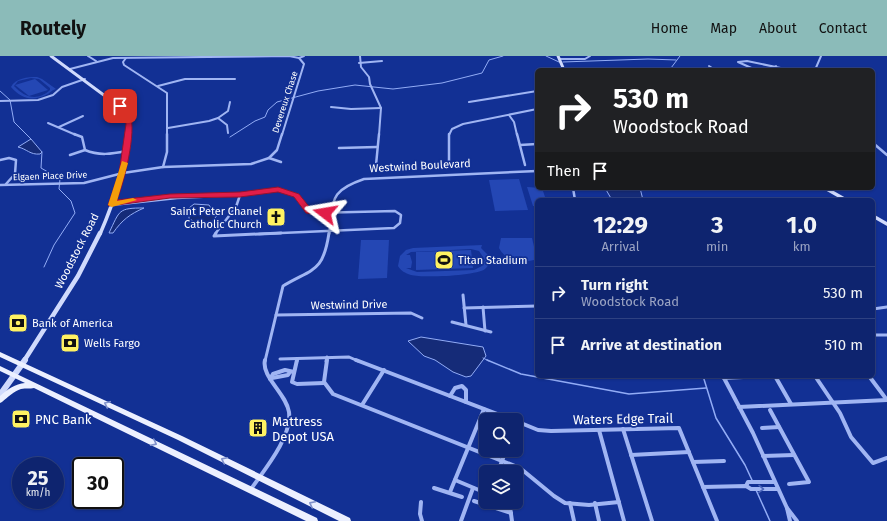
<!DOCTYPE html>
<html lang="en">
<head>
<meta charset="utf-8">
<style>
	:root { --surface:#0e246f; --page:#1c3077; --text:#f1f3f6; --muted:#9ba4c3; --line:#2e4182; --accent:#8bbbb9 }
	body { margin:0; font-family:"Fira Sans",sans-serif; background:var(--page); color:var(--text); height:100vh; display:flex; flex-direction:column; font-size:15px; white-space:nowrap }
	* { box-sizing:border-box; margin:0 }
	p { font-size:13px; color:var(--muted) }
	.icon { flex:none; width:22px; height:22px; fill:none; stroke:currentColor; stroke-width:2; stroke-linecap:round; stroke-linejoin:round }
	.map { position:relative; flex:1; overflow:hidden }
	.details { position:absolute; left:535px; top:142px; width:340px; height:180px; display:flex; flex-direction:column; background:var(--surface); border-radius:6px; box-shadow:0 1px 3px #0004,0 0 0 1px var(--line) }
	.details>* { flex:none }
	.hud { position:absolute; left:535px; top:12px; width:340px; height:122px; border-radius:6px; box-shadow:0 1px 3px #0004,0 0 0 1px var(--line); background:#202124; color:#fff; overflow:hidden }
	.fabs { position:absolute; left:479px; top:357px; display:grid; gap:8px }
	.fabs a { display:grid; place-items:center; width:44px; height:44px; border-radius:6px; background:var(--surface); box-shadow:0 1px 3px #0004,0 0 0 1px var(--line); font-size:20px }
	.speed { position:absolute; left:12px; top:401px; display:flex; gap:8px; font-size:20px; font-weight:700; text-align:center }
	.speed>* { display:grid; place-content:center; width:52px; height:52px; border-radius:50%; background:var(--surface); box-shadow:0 1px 3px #0004,0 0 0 1px var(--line); line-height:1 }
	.speed small { font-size:10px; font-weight:400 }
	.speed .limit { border:2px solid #111; border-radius:6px; background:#fff; color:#111 }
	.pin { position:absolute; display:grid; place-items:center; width:34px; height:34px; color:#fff; margin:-17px; border-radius:8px; box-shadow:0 2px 6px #0006 }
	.me { position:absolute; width:44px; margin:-22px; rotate:284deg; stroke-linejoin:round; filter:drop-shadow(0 0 3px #0008) }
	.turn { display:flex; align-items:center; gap:14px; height:84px; padding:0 12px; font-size:18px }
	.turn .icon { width:52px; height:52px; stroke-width:2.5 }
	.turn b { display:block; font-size:28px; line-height:34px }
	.then { display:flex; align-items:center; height:38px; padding:0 12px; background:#0003; gap:8px; font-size:15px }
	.eta { display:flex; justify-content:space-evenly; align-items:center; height:68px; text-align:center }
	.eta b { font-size:24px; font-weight:700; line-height:28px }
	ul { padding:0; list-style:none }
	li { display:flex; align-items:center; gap:12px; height:52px; padding:0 12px; border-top:1px solid var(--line) }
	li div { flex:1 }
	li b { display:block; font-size:15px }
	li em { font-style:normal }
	header { display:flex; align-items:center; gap:24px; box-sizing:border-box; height:56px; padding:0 20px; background:var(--accent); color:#111 }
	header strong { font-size:19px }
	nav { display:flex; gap:22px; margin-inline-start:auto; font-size:14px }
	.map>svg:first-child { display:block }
	.green { fill:#2447b4; fill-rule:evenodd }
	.water { fill:#152b78; stroke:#92acf6 }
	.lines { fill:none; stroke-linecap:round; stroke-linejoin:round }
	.stream-far1 { stroke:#92acf6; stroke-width:1 }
	.stream { stroke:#92acf6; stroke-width:1.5 }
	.street-far3 { stroke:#a0b5f3; stroke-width:2 }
	.street-far2 { stroke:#a0b5f3; stroke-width:2.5 }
	.street-far1 { stroke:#a0b5f3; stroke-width:3 }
	.street { stroke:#a0b5f3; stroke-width:4 }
	.secondary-far3 { stroke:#d0dafc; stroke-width:3 }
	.secondary-far2 { stroke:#d0dafc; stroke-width:3.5 }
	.secondary-far1 { stroke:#d0dafc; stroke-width:4.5 }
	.secondary { stroke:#d0dafc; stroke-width:6 }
	.primary { fill:#ecf0ff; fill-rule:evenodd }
	.oneway { stroke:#7f90ca }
	.oneway2 { stroke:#4b65ba }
	.route { fill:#e11d48; stroke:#92132f }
	.slow { fill:#f59e0b }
	.labels { text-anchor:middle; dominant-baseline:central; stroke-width:3.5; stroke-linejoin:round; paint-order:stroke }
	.far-street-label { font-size:9px; fill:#fff; stroke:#123094 }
	.street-label { font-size:11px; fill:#fff; stroke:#123094 }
	.poi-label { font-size:11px; fill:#fff; stroke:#123094; text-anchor:start }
	.near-poi-label { font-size:13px; fill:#fff; stroke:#123094; text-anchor:start }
	.near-street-label { font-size:13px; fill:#fff; stroke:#123094 }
</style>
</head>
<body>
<header>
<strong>Routely</strong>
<nav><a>Home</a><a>Map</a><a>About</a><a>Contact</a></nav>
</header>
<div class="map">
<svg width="887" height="465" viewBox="0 0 887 465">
	<rect width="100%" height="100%" fill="#123094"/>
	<g class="green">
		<path d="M37 21 42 23 56 33C52 34 51 36 48 38 32 46 22 43 11 31 15 22 28 21 37 21ZM31 22 39 23 50 32V34C37 46 24 41 14 30L18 25Z"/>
		<polygon points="35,23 48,34 29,40 15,29"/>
		<polygon points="519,123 528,154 495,155 489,124"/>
		<polygon points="527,131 542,132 546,144 537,144 537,150 533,150"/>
		<path d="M501 182H532L537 203C524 208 506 206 499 192Z"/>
		<polygon points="361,184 389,184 387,222 358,223"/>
		<path d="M482 189 481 192 488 199C490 204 490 209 485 213 476 220 422 222 411 219 405 217 401 215 398 210L400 200 406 194 413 192ZM471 193 479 195 485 204 482 210 474 214 417 216 406 212H411L412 206 410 199H406L411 196Z"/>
		<polygon points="471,194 473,212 416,214 416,196"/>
	</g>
	<g class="water">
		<path d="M31 83 42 96 40 98C30 99 27 93 18 91Z"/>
		<polygon points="605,132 640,132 643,144 612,144"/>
		<polygon points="194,148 209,149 211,152 221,154 212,166 198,172 192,170 192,164 189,164 189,152"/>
		<path d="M144 152C130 158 122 164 113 177H109C120 154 118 152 144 152Z"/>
		<polygon points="421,281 483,291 486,300 471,320 466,321 453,316 435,304 424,300 408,285"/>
	</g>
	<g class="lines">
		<g class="stream-far1">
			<polyline points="546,0 559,6"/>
			<polyline points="563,6 648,3 676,4"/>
			<polyline points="671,12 680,0"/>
			<polyline points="0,35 10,44 14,66 31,83"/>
			<polyline points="230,81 255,65 265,61 268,54 277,46 318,35 355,29 393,33 442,27 482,17 489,4 503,0"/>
			<polyline points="42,96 41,112 60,123 59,133 71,145 75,157 54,189 44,211"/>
			<polyline points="483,302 489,305"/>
		</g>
		<g class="stream">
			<polyline points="487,304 521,318 629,338 706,332"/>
			<polyline points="703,320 716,362 745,409 752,424"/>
			<polyline points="756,434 770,465"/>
		</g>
		<g class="street-far3">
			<polyline points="88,0 96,5"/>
			<polyline points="360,0 361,11 369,21 370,28 381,52 379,79"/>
			<polyline points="126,2 123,6 124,9 167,37 167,79"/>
			<polyline points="299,2 304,0"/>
			<polyline points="559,3 585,3 590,0"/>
			<polyline points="359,7 382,5"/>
			<polyline points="709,10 715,14"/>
			<polyline points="70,13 113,2 289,0 299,2 304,8 282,79"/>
			<polyline points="756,14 738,6 747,5 790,14"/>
			<polyline points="769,14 776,10"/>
			<polyline points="815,14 821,0"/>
			<polyline points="158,30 185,23 235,23"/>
			<polyline points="0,45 38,44 53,39 62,31 85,23"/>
			<polyline points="469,46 537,35"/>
			<polyline points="331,51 351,53 381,52"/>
			<polyline points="509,59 514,66 517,79"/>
			<polyline points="218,62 227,69 228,77"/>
			<polyline points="48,67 76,79"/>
			<polyline points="59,71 83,60"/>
			<polyline points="168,72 209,65 218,62 228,55 230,46"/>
			<polyline points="449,79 452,73 463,68 537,53"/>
		</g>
		<g class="street-far2">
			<path d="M74 78 82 81 85 94C99 100 112 98 126 95"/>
			<polyline points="517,78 525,109"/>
			<polyline points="873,87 887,99"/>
			<polyline points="520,89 537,88"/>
			<polyline points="339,92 377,91"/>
			<polyline points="70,99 85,94"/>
			<polyline points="269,102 281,106"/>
			<polyline points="0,104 9,102 16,104 15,118 6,128"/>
			<polyline points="376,109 379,78"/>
			<polyline points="163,111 167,96 167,78"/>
			<polyline points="449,111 449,78"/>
			<polyline points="0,129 84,127 123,117 163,111 251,108 269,102 277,94 282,78"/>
			<polyline points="573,132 575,144"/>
			<polyline points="240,139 278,133 297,139 304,151 313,157 395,155 401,159 400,167 394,172 259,178"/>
			<polyline points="116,148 119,146 201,139"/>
			<polyline points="112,149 177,142 240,139"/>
			<polyline points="215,178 236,151 240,139"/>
			<path d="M329 178C335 146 326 136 364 123L537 115"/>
		</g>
		<g class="street-far1">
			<polyline points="216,177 214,180 281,177"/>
			<polyline points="463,239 466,269"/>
			<polyline points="483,251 485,275"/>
			<polyline points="464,252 537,250"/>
			<polyline points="873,253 887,251"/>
			<polyline points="276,259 411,257 422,262"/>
			<polyline points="452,266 491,276"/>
			<polyline points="873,279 887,279"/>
			<polyline points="280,303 349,301 358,305"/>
			<path d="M265 305 283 230C313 212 323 217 329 177"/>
			<polyline points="297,305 297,303"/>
			<polyline points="326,305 327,301"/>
		</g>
		<g class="street">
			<polyline points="297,304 292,326 297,328 324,327"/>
			<polyline points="327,304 324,326 333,338 520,412 554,440 565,447 589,449 619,446"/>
			<polyline points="356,304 513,364"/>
			<polyline points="723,320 724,322 762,320"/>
			<polyline points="775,320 791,348"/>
			<polyline points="815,320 840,357 851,381 873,407 887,402"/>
			<polyline points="869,320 887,344"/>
			<polyline points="272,322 288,319 290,316"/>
			<polyline points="724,322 753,377 787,452 790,465"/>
			<polyline points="270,323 273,318 285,314 294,316"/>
			<polyline points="450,340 455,332 462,330 466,334 466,346"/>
			<polyline points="362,349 384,314"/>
			<polyline points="739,351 887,344"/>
			<polyline points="770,354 809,426 789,428"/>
			<polyline points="516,365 538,374 551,375 679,372 717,465"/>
			<polyline points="762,372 779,371"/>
			<polyline points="623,373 652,465"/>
			<polyline points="599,374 624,465"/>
			<polyline points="631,399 689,396"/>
			<polyline points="763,400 794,399"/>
			<polyline points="693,406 724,405"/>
			<polyline points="498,416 506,394"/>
			<polyline points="455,424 486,437"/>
			<polyline points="746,430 748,426 774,426"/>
			<polyline points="703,431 746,430 751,433 778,433"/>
			<polyline points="434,432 462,441"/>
			<path d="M251 433C265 413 292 381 289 356 286 337 261 321 265 304"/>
			<polyline points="450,436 484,353"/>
			<polyline points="474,445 511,457"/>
			<polyline points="421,446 420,458 422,465"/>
			<polyline points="505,446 510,451 512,465"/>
			<polyline points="570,447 574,465"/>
			<polyline points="595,447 599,465"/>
			<polyline points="787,452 797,465"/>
			<polyline points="461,465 473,432"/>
		</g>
		<g class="secondary-far3">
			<polyline points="51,0 124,54 128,67 128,79"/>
			<polyline points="558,0 564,14"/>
		</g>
		<g class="secondary-far2">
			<polyline points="825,132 846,144"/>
			<polyline points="873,160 887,168"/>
			<path d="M100 178C114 146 125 113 128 78"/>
		</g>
		<polyline class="secondary-far1" points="24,305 78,220 100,177"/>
		<polyline class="secondary" points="0,339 25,304"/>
		<g class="primary">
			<polygon points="0,296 182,380 350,462 351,465 339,465 178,384 0,301"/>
			<path d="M0 310 317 462 318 465H306L34 332C30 333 26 332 21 333 14 335 8 341 2 346L0 347V340C8 333 15 328 25 327L0 315Z"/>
		</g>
	</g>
	<defs><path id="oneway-chevron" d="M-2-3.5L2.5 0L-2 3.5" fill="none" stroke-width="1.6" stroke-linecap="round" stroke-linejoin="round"/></defs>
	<g class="oneway">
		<use href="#oneway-chevron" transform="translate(107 348) rotate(-155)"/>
		<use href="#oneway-chevron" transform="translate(154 387) rotate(26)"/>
		<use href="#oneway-chevron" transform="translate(224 404) rotate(-154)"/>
		<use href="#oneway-chevron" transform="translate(312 448) rotate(-153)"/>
	</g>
	<use class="oneway2" href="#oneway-chevron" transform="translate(761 433) rotate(1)"/>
	<path class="route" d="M118 48H122C125 52 128 55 130 58 137 76 124 126 117 144L170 138 240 136 278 131 299 138 311 153 325 155 329 157 325 160 306 157 294 141 278 136 240 141 170 142 109 150 108 149 119 117 126 68 124 58Z"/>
	<polygon class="slow" points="122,105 128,107 117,145 133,142 137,144 112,151 108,149"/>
	<defs>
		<g id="church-square" transform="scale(1)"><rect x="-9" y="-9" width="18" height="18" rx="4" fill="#fff262" stroke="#123094"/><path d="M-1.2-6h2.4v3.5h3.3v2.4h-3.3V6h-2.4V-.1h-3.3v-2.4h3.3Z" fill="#111"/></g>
		<g id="stadium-square" transform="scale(1)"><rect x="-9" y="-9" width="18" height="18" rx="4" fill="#fff262" stroke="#123094"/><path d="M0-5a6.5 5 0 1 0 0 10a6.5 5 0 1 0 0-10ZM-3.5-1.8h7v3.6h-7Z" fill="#111"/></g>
		<g id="bank-square" transform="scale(1)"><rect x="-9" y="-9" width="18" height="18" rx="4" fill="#fff262" stroke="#123094"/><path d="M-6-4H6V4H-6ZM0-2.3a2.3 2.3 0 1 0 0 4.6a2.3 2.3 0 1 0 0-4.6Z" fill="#111"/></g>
		<g id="building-square" transform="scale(1)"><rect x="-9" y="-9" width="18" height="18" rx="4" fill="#fff262" stroke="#123094"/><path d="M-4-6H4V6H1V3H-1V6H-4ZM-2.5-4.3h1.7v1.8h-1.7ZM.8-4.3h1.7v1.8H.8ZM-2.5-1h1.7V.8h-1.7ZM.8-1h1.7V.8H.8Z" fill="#111"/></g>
	</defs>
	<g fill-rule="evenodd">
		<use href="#church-square" x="276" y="161"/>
		<use href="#stadium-square" x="444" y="204"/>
		<use href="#bank-square" x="18" y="267"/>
		<use href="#bank-square" x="70" y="287"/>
		<use href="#bank-square" x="21" y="363"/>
		<use href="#building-square" x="258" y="372"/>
	</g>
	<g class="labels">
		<g class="far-street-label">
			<text transform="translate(285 46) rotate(-72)">Devereux Chase</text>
			<text transform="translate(50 120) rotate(-2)">Elgaen Place Drive</text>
		</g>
		<g class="street-label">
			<text transform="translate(420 110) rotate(-3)">Westwind Boulevard</text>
			<text transform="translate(77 195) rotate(-63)">Woodstock Road</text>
			<text transform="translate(349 249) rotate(-1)">Westwind Drive</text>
		</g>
		<g class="poi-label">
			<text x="262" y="155" text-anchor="end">Saint Peter Chanel<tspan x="262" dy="13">Catholic Church</tspan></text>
			<text x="458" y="204">Titan Stadium</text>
			<text x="32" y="267">Bank of America</text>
			<text x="84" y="287">Wells Fargo</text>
		</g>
		<g class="near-poi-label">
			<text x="35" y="363">PNC Bank</text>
			<text x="272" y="365">Mattress<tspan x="272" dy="15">Depot USA</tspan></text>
		</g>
		<g class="near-street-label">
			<text transform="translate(623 363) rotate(-1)">Waters Edge Trail</text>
		</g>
	</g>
</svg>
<div class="fabs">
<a><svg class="icon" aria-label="search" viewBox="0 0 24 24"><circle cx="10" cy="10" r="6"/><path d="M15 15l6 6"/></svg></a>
<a><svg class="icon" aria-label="layers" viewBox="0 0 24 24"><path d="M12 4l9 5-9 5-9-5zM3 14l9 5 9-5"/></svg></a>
</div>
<div class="speed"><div>25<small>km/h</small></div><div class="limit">30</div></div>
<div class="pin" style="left:120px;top:50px;background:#d93025"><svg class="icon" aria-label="arrive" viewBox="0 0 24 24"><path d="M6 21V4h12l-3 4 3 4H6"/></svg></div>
<svg class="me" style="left:325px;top:157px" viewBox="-20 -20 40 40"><path d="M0-17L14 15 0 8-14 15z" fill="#e11d48" stroke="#fff" stroke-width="4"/></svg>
<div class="hud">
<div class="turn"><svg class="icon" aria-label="right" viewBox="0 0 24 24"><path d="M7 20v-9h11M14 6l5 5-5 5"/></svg><div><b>530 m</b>Woodstock Road</div></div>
<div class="then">Then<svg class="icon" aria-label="arrive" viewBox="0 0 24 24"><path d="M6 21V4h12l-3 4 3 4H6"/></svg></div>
</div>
<section class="details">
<div class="eta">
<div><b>12:29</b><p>Arrival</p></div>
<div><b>3</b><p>min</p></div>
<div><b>1.0</b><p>km</p></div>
</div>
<ul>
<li><svg class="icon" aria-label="right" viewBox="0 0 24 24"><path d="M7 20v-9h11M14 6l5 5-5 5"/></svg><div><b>Turn right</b><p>Woodstock Road</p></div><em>530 m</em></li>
<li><svg class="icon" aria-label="arrive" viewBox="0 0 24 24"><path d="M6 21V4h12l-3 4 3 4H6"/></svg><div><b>Arrive at destination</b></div><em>510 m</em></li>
</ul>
</section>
</div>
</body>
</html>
